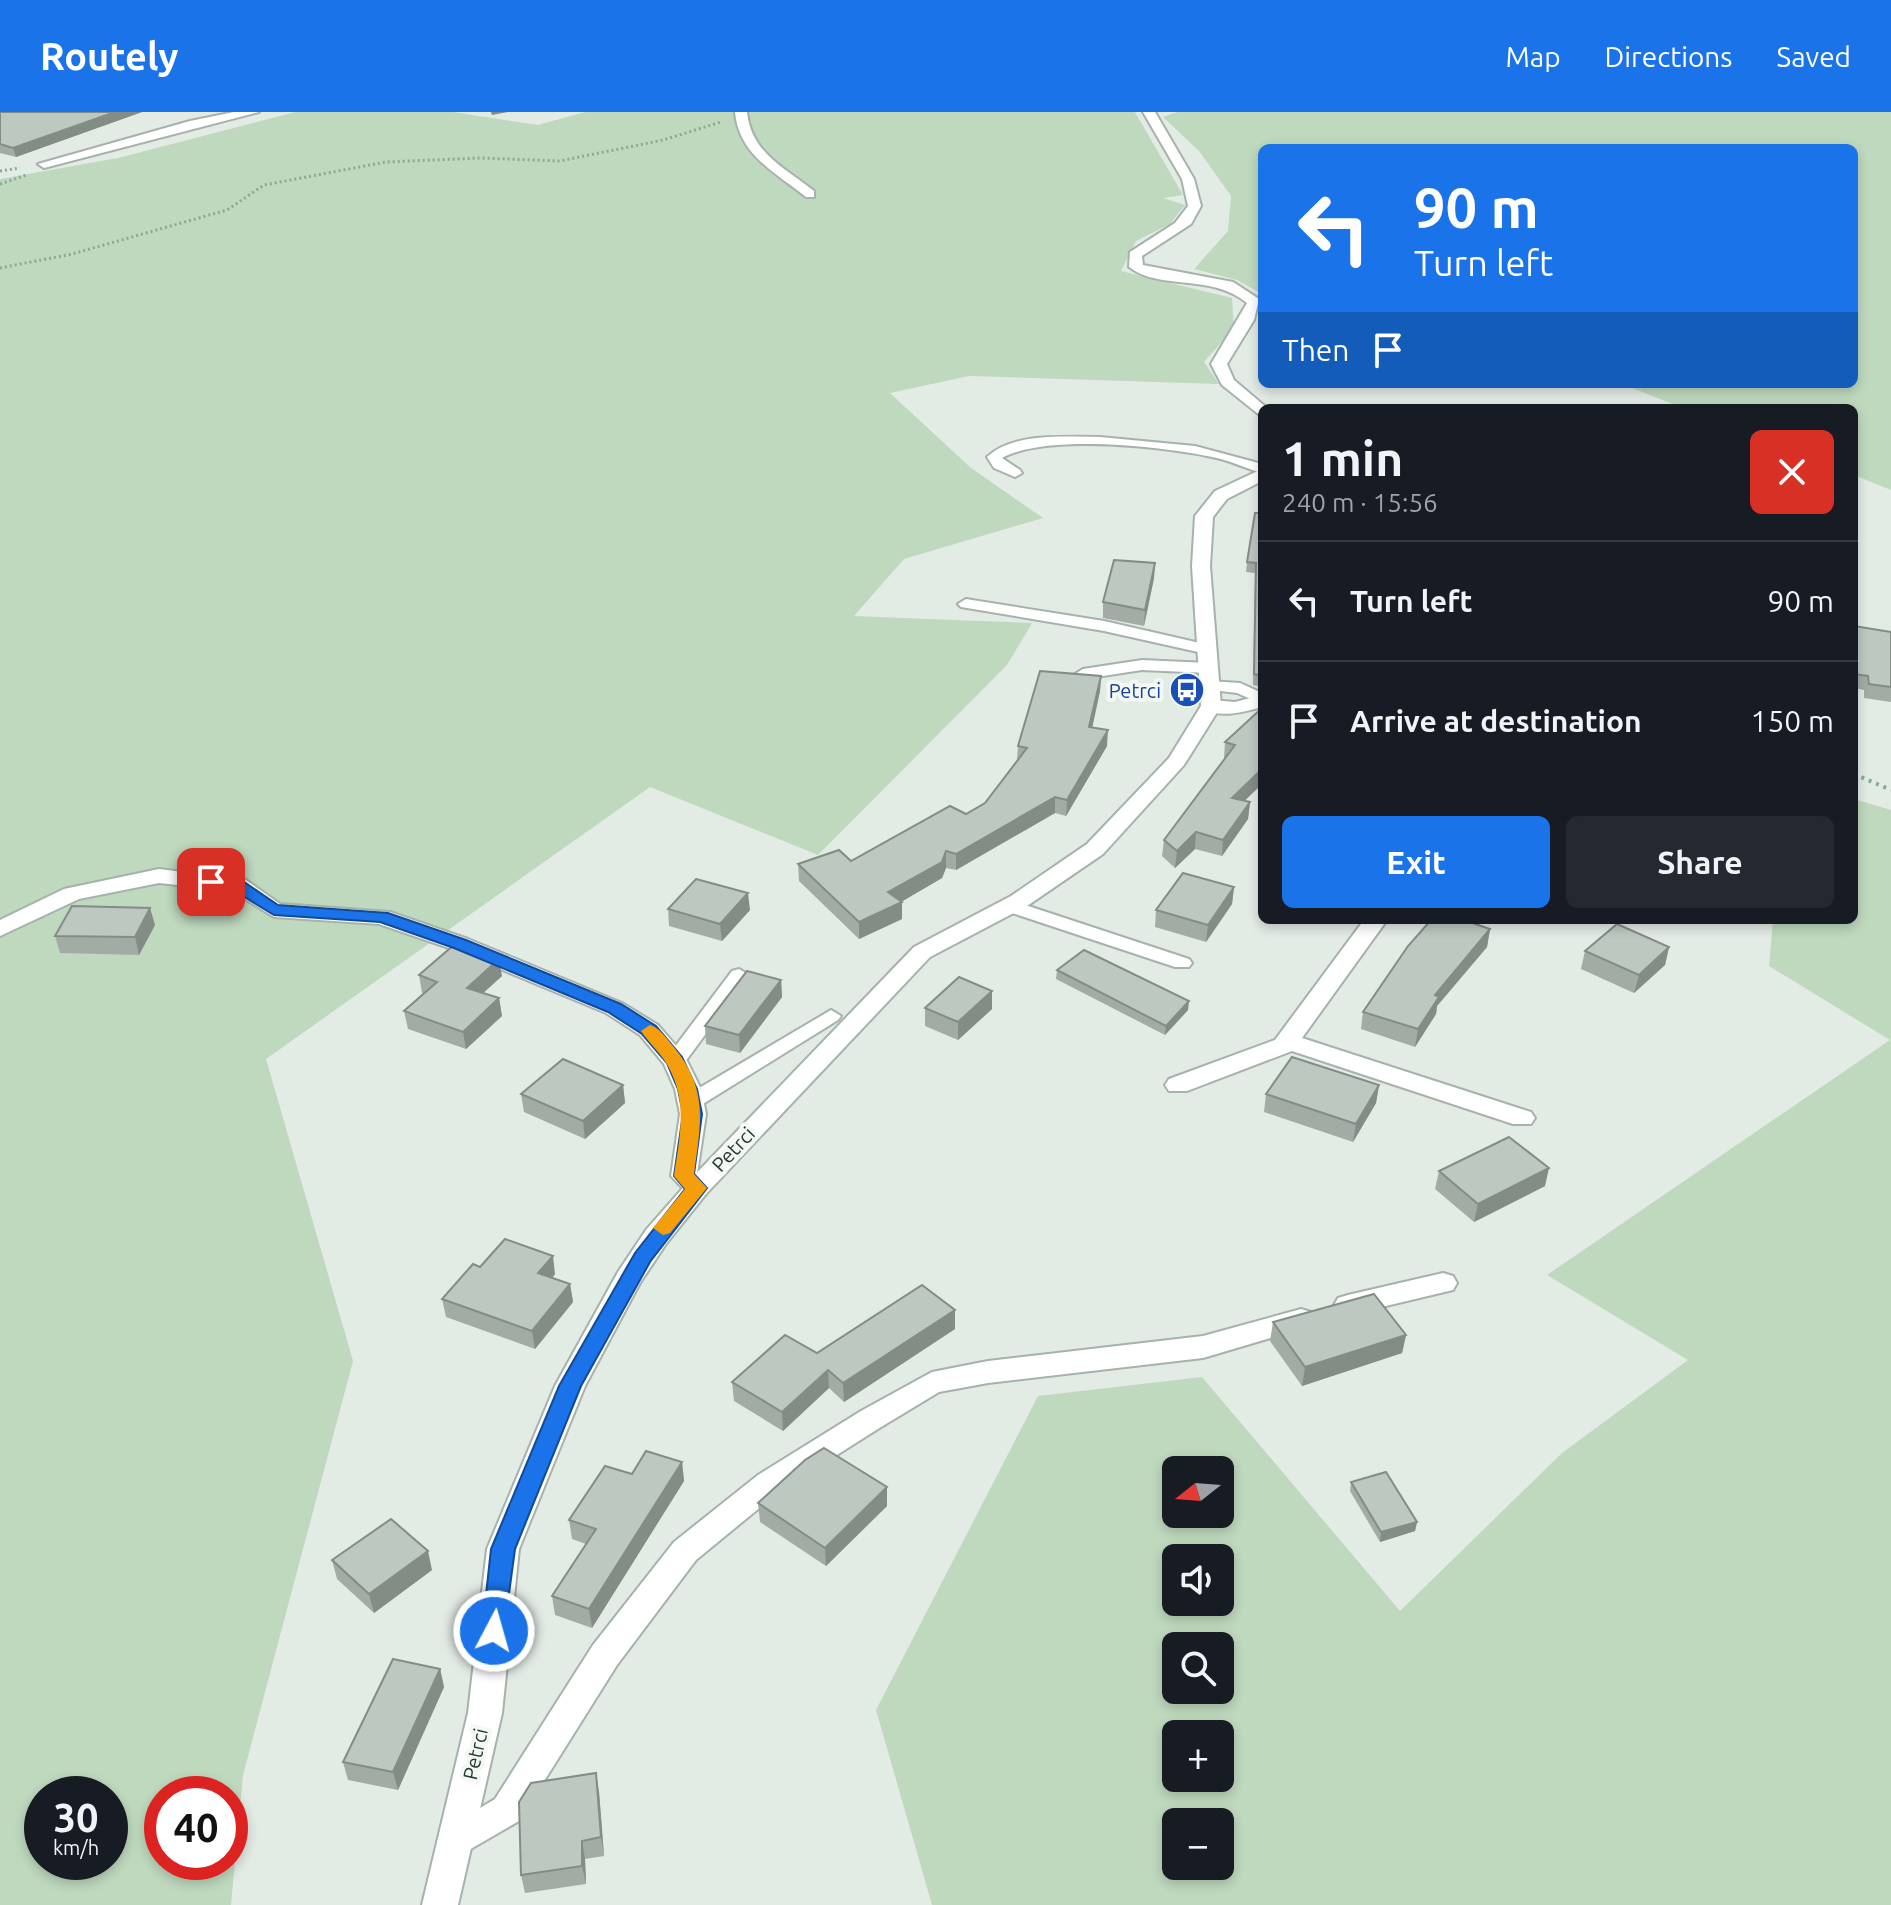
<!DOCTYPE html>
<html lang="en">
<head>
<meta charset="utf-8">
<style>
	:root { --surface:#171b24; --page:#242831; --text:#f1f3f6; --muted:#9ea1a6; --line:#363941; --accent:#1a73e8 }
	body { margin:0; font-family:Ubuntu,sans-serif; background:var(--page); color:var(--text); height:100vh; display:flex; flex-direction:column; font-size:30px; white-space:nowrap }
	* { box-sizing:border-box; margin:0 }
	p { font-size:26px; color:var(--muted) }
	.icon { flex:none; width:44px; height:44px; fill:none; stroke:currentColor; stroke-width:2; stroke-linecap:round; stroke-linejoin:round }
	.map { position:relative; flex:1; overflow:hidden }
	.sheet { position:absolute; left:1258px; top:292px; width:600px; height:520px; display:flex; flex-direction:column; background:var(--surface); border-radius:12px; box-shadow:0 4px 12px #0003 }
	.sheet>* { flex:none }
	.top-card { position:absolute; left:1258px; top:32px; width:600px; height:244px; border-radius:12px; box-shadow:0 4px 12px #0003; background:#1a73e8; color:#fff; overflow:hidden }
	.needle { width:52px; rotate:253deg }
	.tools { position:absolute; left:1162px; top:1344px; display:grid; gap:16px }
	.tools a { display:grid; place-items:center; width:72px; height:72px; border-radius:12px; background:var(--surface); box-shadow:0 4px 12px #0003; font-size:40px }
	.speed { position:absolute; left:24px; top:1664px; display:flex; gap:16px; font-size:40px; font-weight:700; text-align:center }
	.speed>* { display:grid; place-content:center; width:104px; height:104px; border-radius:50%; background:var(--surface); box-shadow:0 4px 12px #0003; line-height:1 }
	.speed small { font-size:20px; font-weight:400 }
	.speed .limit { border:12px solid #d22; background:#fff; color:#111 }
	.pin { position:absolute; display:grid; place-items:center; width:68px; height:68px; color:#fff; margin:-34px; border-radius:16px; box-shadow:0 4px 12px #0006 }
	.me { position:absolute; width:88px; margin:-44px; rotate:6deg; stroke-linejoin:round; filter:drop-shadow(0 0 6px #0008) }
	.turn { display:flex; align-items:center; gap:28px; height:168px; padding:0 24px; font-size:36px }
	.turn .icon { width:104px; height:104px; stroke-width:2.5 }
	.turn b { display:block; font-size:56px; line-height:68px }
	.then { display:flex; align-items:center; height:76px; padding:0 24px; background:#0003; gap:16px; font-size:30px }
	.round { display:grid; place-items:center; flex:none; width:84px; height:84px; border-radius:12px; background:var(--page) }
	.head { display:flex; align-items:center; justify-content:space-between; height:136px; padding:0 24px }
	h1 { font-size:48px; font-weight:700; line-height:60px }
	.button { display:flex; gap:16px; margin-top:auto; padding:16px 24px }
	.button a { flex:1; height:92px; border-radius:12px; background:var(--accent); color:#fff; font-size:32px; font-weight:700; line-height:92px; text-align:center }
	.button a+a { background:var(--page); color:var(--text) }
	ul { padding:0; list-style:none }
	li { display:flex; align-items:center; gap:24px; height:120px; padding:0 24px; border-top:2px solid var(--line) }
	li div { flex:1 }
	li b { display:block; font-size:30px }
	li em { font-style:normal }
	header { display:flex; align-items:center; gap:48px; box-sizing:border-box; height:112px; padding:0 40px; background:var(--accent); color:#fff }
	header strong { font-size:38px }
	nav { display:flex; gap:44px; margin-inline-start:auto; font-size:28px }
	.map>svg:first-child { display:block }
	.green { fill:#bed9be; fill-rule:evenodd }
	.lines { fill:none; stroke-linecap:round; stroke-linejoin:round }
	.service-casing { stroke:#a6b2ab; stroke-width:4 }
	.minor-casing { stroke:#a6b2ab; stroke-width:4 }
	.tertiary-casing { stroke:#a6b2ab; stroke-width:4 }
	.path-far1 { stroke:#87ab96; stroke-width:3; stroke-dasharray:2 3; stroke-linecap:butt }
	.path { stroke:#87ab96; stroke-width:4; stroke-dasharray:3 5; stroke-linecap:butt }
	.service { fill:#fff; fill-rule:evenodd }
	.minor { fill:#fff; fill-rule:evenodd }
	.tertiary { fill:#fff; fill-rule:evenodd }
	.wall { fill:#a2aca5 }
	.shaded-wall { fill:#848c86 }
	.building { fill:#bcc8c0; stroke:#848c86; stroke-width:2 }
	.route { fill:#1a73e8; stroke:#114b97; stroke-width:2 }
	.slow { fill:#f59e0b }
	.labels { text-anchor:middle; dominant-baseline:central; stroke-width:8; stroke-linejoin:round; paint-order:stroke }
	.transit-label { font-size:20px; fill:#164399; stroke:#f3f8f4; text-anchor:end }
	.street-label { font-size:20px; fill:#253a2f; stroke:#f3f8f4 }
</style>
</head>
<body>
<header>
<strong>Routely</strong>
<nav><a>Map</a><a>Directions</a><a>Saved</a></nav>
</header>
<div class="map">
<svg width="1891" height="1793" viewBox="0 0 1891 1793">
	<rect width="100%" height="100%" fill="#e3ebe5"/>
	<g class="green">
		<path d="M295 0H453L538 13 585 0H1135L1183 83 1163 86 1185 93 1170 112 1136 129 1121 159 1232 186 1234 216 1204 250 1219 272 969 264 890 281 971 356 1043 406 904 447 854 504 1032 511 1007 553 818 743 650 675 266 947 353 1249 243 1663 231 1793H0V67L118 46ZM42 1682H110V1750H42ZM162 1682H230V1750H162Z"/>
		<polygon points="1177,0 1891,0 1891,378 1854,363 1854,296 1683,296 1622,272 1854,272 1854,36 1262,36 1262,182 1237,168 1194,157 1228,119 1231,84 1199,39 1163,5"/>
		<path d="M1854 687 1891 698V1793H932L876 1598 1038 1284 1202 1265 1400 1499 1562 1341 1688 1248 1547 1163 1890 928 1769 854 1773 808H1854ZM1220 1358V1402H1176V1358ZM1220 1446V1490H1176V1446ZM1176 1534H1220V1578H1176ZM1176 1622H1220V1666H1176ZM1220 1710V1754H1176V1710Z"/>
	</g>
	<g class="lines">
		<g class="service-casing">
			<g id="service">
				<path d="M1100 325 1195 334 1262 352V361C1248 357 1235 351 1221 347 1169 335 1048 321 1002 346L1020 358 1022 361 1015 365 994 356 987 345C1014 320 1065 325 1100 325Z"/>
				<polygon points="966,487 1104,509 1213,534 1215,537 1207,542 1104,519 961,495 958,492"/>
				<polygon points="1142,548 1208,551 1216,556 1208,561 1142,558 1083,567 1075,562 1083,557"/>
				<polygon points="1209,569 1240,571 1262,581 1262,592 1237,581 1203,577 1203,571"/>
				<polygon points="1010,788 1189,847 1192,851 1189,855 1175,855 1003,798 1001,794"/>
				<polygon points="739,857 749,863 682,954 668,954 665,949 668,944 732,859"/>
				<polygon points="831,898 841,904 838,908 698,995 691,997 680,990 684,985"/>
			</g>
		</g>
		<g class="minor-casing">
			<g id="minor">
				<polygon points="234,0 259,0 44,56 38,52 190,9"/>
				<path d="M735 0H747C751 41 785 56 814 79V85H806C775 60 739 43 735 0Z"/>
				<path d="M1262 583V595C1244 600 1216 608 1201 594L1211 588 1235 590Z"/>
				<polygon points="159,757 246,768 280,792 390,800 468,827 622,891 658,913 684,943 701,977 706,1002 697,1062 710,1076 706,1082 688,1082 671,1064 680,1002 675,977 664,952 640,923 606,901 452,837 379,812 274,805 232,779 159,771 79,787 0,824 0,808 64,777"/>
				<polygon points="1364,808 1387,808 1302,926 1531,1000 1535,1006 1531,1012 1513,1012 1292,939 1187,979 1169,979 1165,973 1169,967 1275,928"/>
				<polygon points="1443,1161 1453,1164 1457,1171 1453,1178 1348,1203 1338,1200 1334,1193 1338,1186 1348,1183"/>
				<polygon points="1301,1197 1311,1200 1315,1207 1311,1214 1203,1246 988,1271 939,1280 881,1315 780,1379 696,1448 617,1553 519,1709 455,1746 442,1741 437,1730 442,1719 495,1687 593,1533 674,1430 758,1363 861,1299 932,1260 988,1249 1203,1224"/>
			</g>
		</g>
		<g class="tertiary-casing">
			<g id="tertiary">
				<path d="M1143 0H1155L1194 67 1201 94 1191 112 1142 144 1143 153 1233 170 1259 187 1254 208 1227 252 1234 268 1267 296H1262V305L1222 273 1211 252 1247 191C1211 161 1160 179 1129 155L1130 140 1175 111 1188 94 1182 67Z"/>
				<polygon points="1262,357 1262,369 1227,387 1213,405 1210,454 1221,594 1184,653 1103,742 1027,794 930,845 706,1082 666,1132 640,1171 585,1274 519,1437 502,1601 458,1793 422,1793 468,1601 487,1437 555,1274 618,1160 646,1118 688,1070 914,835 1011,784 1087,732 1169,646 1201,594 1192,454 1195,404 1215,379"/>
			</g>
		</g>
		<g class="path-far1">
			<polyline points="0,59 20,56"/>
			<polyline points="0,72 26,63"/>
			<polyline points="0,156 72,142 227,98 264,73 386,50 481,46 560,49 663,28 721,10"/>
		</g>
		<polyline class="path" points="1854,662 1891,678"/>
		<use href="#service" class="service"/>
		<use href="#minor" class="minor"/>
		<use href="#tertiary" class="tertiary"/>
	</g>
	<g class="wall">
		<polygon points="0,0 142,0 16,45 0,41"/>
		<polygon points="1262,401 1262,575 1253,573 1255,461 1246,460 1247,450"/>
		<polygon points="1155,451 1154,466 1144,514 1103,506 1103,490"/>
		<polygon points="1854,514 1891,520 1891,590 1864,586 1864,578 1854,576"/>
		<polygon points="1101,564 1100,579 1092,615 1107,634 1066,704 1055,701 956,758 946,756 942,766 901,790 902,807 859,827 799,769 798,752 851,749 966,702 985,691 1017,648 1018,634"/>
		<polygon points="1262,596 1262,672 1244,689 1250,690 1248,707 1222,744 1195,737 1175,756 1162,744 1164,728 1225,646 1224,646 1225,630"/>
		<polygon points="1234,775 1232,792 1206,830 1155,815 1156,798"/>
		<polygon points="668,797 750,798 722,829 669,814"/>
		<polygon points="155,813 139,843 60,841 55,824"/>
		<polygon points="1490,817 1487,835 1437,894 1436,902 1415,935 1361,917 1363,900"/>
		<polygon points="1669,835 1665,853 1634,881 1581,857 1585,839"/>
		<polygon points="1057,858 1188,898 1165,923 1056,867"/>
		<polygon points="419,863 502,864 483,881 499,886 502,904 466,937 408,917 404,899 424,882 422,881"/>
		<polygon points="781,868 782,885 740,941 706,932 705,914"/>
		<polygon points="925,896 992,897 958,928 925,914"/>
		<polygon points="623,973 625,991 585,1027 524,1000 521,982"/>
		<polygon points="1379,973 1376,991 1353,1030 1264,1000 1266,982"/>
		<polygon points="1439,1059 1545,1074 1474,1110 1435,1077"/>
		<polygon points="480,1155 555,1162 552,1166 570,1172 573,1190 535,1237 446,1205 442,1187"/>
		<polygon points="955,1198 955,1217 844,1290 829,1276 783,1319 734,1289 732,1270 817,1241"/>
		<polygon points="1273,1210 1406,1223 1402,1241 1302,1274 1270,1229"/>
		<polygon points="682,1350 684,1369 592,1516 555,1503 552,1484 586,1432 572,1427 569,1408 632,1362"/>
		<polygon points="1351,1370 1417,1410 1415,1419 1380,1430 1350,1379"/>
		<polygon points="887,1375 887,1394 826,1454 760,1410 758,1391"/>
		<polygon points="332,1448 432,1458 374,1501 337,1467"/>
		<polygon points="440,1557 444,1575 398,1678 348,1668 343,1650"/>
		<polygon points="599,1680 604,1744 585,1747 586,1772 525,1781 521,1763"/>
	</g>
	<g class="shaded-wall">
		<polygon points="115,0 142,0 16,45 13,36"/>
		<polygon points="491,0 508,0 492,3"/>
		<polygon points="1155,451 1154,466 1144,514 1145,498"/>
		<polygon points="1101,564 1100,579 1089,631 1089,615"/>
		<polygon points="1108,618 1107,634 1066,704 1067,688"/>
		<polygon points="1262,657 1262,672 1230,703 1232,686"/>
		<polygon points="1055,685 1055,701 956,758 956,742"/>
		<polygon points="1250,690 1248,707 1222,744 1223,728"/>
		<polygon points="1196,720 1195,737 1175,756 1177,739"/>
		<polygon points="946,739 946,756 942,766 894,794 902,790 902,807 859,827 859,810 888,780"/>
		<polygon points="1234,775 1232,792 1206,830 1208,813"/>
		<polygon points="748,781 750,798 722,829 720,812"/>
		<polygon points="150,796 155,813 139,843 135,825"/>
		<polygon points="1490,817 1487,835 1437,894 1436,902 1415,935 1418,917 1435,883"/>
		<polygon points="1669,835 1665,853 1634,881 1639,863"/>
		<polygon points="499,847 502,864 470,893 467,876"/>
		<polygon points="781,868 782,885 740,941 739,923"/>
		<polygon points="992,879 992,897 958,928 958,910"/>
		<polygon points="499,886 502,904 466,937 463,920"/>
		<polygon points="1189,889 1188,898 1165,923 1166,914"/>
		<polygon points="623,973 625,991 585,1027 583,1009"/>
		<polygon points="1379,973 1376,991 1353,1030 1356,1012"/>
		<polygon points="1549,1056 1545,1074 1474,1110 1478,1092"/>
		<polygon points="553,1144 555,1162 541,1180 538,1161"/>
		<polygon points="570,1172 573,1190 535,1237 532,1219"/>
		<polygon points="955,1198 955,1217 844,1290 843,1271"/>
		<polygon points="1406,1223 1402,1241 1302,1274 1305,1255"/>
		<polygon points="828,1258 829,1276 783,1319 782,1300"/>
		<polygon points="682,1350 684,1369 592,1516 589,1497"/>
		<polygon points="887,1375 887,1394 826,1454 825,1436"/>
		<polygon points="1417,1410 1415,1419 1380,1430 1381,1420"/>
		<polygon points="428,1439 432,1458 374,1501 369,1482"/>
		<polygon points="440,1557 444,1575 398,1678 393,1660"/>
		<polygon points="596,1661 599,1680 604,1744 601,1725"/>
		<polygon points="582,1729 585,1747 586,1772 582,1754"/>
	</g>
	<g class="building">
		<polygon points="0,0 115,0 13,36 0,32"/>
		<polygon points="1255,401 1262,401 1262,564 1254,562 1256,451 1247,450"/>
		<polygon points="1114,448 1155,451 1145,498 1103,490"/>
		<polygon points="1854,514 1891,520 1891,575 1869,572 1868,564 1854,562"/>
		<polygon points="1040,559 1101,564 1089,615 1108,618 1067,688 1055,685 956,742 946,739 942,750 888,780 902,790 859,810 798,752 839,738 851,749 950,694 966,702 985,691 1027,636 1018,634"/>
		<polygon points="1262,596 1262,657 1232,686 1250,690 1223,728 1196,720 1177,739 1164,728 1235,633 1225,630"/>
		<polygon points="1183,761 1234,775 1208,813 1156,798"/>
		<polygon points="696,767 748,781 720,812 668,797"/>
		<polygon points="72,794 150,796 135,825 55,824"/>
		<polygon points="1431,808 1464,808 1490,817 1435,883 1439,885 1418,917 1363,900 1408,834"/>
		<polygon points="1617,812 1669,835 1639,863 1585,839"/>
		<polygon points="455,832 499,847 467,876 499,886 463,920 404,899 437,870 419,863"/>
		<polygon points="1084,838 1189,889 1166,914 1057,858"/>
		<polygon points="747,859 781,868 739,923 705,914"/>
		<polygon points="959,865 992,879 958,910 925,896"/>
		<polygon points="1292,945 1379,973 1356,1012 1266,982"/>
		<polygon points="563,947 623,973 583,1009 521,982"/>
		<polygon points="1509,1025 1549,1056 1478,1092 1439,1059"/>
		<polygon points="505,1127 553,1144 538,1161 570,1172 532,1219 442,1187 473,1152 480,1155"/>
		<polygon points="922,1173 955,1198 843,1271 828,1258 782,1300 732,1270 785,1223 817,1241"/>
		<polygon points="1374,1182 1406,1223 1305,1255 1273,1210"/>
		<polygon points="824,1336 887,1375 825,1436 758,1391 805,1348"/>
		<polygon points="646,1339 682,1350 589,1497 552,1484 596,1417 569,1408 605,1354 632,1362"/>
		<polygon points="1386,1360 1417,1410 1381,1420 1351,1370"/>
		<polygon points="391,1407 428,1439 369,1482 332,1448"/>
		<polygon points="393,1547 440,1557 393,1660 343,1650"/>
		<polygon points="596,1661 601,1725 582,1729 582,1754 521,1763 519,1690 531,1671"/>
	</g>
	<polygon class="route" points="211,765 244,770 278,793 388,801 466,828 621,892 656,914 682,945 697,977 702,1002 694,1062 707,1076 650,1150 581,1274 515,1437 503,1526 494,1529 485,1526 482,1519 491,1437 559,1274 635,1141 685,1077 674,1064 683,1002 678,977 667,951 642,922 608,900 454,836 380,810 274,803 233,778 205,774 205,767"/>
	<path class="slow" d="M650 913C660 916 666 926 673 934 709 977 701 1011 694 1062L707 1076 670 1121 663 1123 653 1116 685 1077 674 1064C680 1024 688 990 668 954 661 941 649 931 641 919Z"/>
	<defs>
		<g id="bus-disc" transform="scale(1.8)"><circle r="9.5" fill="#1a4fb4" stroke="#f3f8f4"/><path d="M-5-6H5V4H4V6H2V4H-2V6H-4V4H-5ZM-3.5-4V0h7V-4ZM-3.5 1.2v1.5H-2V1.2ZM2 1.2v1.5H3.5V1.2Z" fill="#fff"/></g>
	</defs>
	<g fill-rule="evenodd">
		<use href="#bus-disc" x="1187" y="578"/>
	</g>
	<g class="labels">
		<g class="transit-label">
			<text x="1161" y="578">Petrci</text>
		</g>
		<g class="street-label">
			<text transform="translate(733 1037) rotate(-47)">Petrci</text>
			<text transform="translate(475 1642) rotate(-77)">Petrci</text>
		</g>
	</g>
</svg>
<div class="tools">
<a><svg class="needle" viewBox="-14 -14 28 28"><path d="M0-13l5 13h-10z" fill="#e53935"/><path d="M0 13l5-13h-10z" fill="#9ea1a6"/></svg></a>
<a><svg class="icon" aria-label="sound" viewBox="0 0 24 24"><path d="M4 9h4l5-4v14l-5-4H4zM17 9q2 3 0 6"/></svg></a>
<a><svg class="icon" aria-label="search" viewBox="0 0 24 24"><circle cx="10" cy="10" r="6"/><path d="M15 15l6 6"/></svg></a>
<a>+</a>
<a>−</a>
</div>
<div class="speed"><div>30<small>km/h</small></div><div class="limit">40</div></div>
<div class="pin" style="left:211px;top:770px;background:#d93025"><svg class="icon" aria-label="arrive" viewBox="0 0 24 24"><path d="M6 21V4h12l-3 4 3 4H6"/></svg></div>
<svg class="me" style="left:494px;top:1519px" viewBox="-20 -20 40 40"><circle r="17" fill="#1a73e8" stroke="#fff" stroke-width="3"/><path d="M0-11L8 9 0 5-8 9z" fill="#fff"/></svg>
<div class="top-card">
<div class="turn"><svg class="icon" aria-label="left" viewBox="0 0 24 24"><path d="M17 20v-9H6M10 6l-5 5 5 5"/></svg><div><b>90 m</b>Turn left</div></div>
<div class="then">Then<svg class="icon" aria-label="arrive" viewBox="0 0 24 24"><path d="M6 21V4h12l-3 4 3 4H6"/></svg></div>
</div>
<section class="sheet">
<div class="head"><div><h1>1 min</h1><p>240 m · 15:56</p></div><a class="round" style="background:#d93025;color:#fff"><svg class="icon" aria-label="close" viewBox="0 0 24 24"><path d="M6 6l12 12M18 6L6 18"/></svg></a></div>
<ul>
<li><svg class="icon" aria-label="left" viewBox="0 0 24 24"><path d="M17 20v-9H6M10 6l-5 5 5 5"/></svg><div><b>Turn left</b></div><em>90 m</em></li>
<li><svg class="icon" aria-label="arrive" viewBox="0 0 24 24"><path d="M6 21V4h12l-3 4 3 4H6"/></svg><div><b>Arrive at destination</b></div><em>150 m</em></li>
</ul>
<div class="button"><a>Exit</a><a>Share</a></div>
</section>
</div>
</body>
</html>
